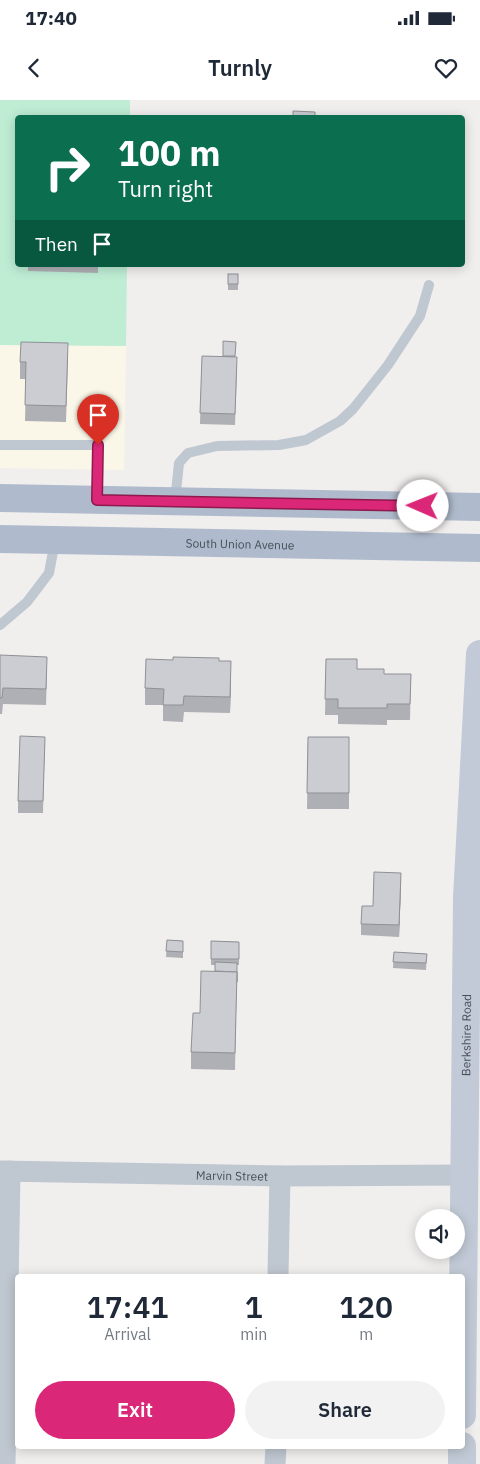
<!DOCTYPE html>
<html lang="en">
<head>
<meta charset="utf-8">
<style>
	:root { --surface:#fff; --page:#f2f2f3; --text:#1f2937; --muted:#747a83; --accent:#db2777 }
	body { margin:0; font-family:"IBM Plex Sans",sans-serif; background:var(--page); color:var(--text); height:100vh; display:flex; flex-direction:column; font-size:19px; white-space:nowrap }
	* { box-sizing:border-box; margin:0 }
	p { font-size:16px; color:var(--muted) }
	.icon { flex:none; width:28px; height:28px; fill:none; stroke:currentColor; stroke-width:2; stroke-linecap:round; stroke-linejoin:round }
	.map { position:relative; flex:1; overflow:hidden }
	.panel { position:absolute; left:15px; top:1174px; width:450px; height:175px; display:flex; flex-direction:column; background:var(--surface); border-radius:5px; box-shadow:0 2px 12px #0003 }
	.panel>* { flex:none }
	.top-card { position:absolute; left:15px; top:15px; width:450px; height:152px; border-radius:5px; box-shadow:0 2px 12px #0003; background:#0b6e4f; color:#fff; overflow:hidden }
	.controls { position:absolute; left:415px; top:1109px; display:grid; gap:10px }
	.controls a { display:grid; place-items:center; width:50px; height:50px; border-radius:50%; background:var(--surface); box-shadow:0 2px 12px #0003; font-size:25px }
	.pin { position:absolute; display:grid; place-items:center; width:42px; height:42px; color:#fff; margin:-51px -21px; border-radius:50% 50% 50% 0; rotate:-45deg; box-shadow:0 0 5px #0007 }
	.pin .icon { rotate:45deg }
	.me { position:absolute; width:55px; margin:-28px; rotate:271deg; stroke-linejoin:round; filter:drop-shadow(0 0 4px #0008) }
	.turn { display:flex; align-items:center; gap:18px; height:105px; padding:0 20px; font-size:22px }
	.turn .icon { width:65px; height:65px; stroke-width:2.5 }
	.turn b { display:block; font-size:35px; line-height:42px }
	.then { display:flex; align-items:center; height:48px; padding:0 20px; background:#0003; gap:10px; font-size:19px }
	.eta { display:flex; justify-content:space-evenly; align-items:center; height:85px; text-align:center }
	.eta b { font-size:30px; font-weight:600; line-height:35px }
	.button { display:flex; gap:10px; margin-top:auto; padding:10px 20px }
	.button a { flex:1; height:58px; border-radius:30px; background:var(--accent); color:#fff; font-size:20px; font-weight:600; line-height:58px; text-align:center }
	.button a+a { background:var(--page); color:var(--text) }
	.status { display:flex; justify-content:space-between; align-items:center; height:35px; padding:0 25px; background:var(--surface); direction:ltr }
	.status svg { height:14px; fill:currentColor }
	header { display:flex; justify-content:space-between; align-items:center; height:65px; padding:0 20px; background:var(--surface); font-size:22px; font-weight:600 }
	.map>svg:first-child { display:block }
	.commercial { fill:#fbf7e8 }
	.green { fill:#beedd4 }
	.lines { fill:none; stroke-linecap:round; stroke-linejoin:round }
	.lane { stroke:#bfc7d0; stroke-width:10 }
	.street { stroke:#bfc7d0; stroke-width:21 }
	.secondary { stroke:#c1cad6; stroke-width:28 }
	.primary { stroke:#afbbcc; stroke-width:28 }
	.wall { fill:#afb0b5 }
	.shaded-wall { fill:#8e9094 }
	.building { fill:#cbcdd3; stroke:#8e9094 }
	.route-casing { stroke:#8e194d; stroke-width:12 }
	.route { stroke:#db2777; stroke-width:9 }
	.labels { text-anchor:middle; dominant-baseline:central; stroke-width:4; stroke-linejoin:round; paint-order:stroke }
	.street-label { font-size:12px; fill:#47505b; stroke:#fff }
</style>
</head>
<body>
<div class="status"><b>17:40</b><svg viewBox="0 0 49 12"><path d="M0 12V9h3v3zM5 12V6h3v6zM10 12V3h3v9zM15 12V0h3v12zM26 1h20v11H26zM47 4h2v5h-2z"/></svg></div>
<header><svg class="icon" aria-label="back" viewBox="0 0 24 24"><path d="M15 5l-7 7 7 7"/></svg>Turnly<svg class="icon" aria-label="heart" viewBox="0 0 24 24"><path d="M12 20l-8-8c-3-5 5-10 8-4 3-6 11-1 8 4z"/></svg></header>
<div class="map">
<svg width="480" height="1364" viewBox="0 0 480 1364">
	<rect width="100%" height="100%" fill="#f1eeee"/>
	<polygon class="commercial" points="0,245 126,246 124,370 0,368"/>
	<polygon class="green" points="0,0 130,0 130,17 18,18 18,165 127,165 126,246 0,245"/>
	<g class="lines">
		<g class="lane">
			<polyline points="0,345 98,345 97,399"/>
			<polyline points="175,401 179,363 188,353 217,346 279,345 306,340 340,321 353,309 388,265 420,216 429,185"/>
			<polyline points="0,525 27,502 49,473 55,441"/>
		</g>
		<g class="street">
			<path id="s1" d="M0 1071 280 1076 466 1075"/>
			<polyline points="278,1176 280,1076"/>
			<polyline points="5,1364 10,1071"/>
			<polyline points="275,1364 276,1346"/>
		</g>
		<g class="secondary">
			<path id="s2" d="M462 1315 467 798 480 554"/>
			<polyline points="462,1364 462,1346"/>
		</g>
		<g class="primary">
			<polyline points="0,398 480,407"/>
			<path id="s3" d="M0 439 480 448"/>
		</g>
	</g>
	<g class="wall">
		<polygon points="28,165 98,165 98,173 28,171"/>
		<rect x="228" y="174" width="10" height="16"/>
		<polygon points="223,241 236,242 235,257 237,269 235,325 200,324 202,256 223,257"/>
		<polygon points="68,259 66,322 25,321 26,279 20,279 20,262"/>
		<polygon points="0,555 47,573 46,605 3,604 2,614 0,614"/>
		<polygon points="326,559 357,569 384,574 411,574 410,620 387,620 387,625 338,624 338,615 325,615"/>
		<polygon points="173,560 219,561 231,578 230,613 184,612 183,622 163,621 163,605 145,605 145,588"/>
		<polygon points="45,637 43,713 18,713 18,701"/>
		<polygon points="308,637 349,637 349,709 307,709"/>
		<polygon points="401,785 399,837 361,835 361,824 373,806"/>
		<polygon points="167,840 183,841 183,858 166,857"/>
		<polygon points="211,841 239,842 239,865 237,865 235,970 191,969 191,952 215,871 215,865 211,865"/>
		<polygon points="394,852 427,854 426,870 393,868"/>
	</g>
	<g class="shaded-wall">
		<polygon points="231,561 231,578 230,613 230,597"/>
		<polygon points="401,773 401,785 399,837 399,825"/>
	</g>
	<g class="building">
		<polygon points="293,11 315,12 315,18 293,18"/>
		<rect x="228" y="174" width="10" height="10"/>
		<polygon points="223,241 236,242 235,256 223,256"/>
		<polygon points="21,242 68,243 66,306 25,305 26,262 20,262"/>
		<polygon points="202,256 237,257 235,314 200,313"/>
		<polygon points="0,555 47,557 46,589 3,588 2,598 0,598"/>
		<polygon points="173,557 219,558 219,561 231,561 230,597 184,596 183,605 163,605 164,589 145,588 146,559 173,560"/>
		<polygon points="326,559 357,559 357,569 384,569 384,574 411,574 410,604 387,604 387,608 338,608 338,599 325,599"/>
		<polygon points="20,636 45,637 43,701 18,701"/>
		<polygon points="308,637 349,637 349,693 307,693"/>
		<polygon points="374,772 401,773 399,825 361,824 362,806 373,806"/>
		<polygon points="167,840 183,841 183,852 166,851"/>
		<polygon points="211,841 239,842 239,859 211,859"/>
		<polygon points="394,852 427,854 426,863 393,862"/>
		<polygon points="215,862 237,863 237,882 237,872 215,871"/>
		<polygon points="201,871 237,872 235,953 191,952 193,913 200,913"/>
	</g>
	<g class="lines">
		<g class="route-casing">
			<polyline id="route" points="98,345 97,400 423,406"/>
		</g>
		<use href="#route" class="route"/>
	</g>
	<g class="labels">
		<g class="street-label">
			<text stroke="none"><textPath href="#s3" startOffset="240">South Union Avenue</textPath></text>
			<text stroke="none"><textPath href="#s2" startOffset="380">Berkshire Road</textPath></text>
			<text stroke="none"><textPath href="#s1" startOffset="232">Marvin Street</textPath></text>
		</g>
	</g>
</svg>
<div class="controls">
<a><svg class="icon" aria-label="sound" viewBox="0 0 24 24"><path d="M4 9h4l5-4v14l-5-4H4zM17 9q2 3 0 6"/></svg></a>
</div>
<div class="pin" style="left:98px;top:345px;background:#d93025"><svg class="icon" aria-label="arrive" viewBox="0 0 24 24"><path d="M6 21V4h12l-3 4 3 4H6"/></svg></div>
<svg class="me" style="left:423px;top:406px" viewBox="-20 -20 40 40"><circle r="19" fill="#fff"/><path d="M0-13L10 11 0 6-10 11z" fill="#db2777"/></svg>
<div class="top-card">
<div class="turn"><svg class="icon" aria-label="right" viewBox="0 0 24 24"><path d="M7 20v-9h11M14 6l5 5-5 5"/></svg><div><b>100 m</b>Turn right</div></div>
<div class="then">Then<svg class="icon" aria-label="arrive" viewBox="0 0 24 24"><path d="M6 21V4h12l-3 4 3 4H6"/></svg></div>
</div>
<section class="panel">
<div class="eta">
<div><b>17:41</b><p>Arrival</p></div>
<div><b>1</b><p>min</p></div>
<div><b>120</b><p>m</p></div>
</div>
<div class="button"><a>Exit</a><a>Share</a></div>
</section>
</div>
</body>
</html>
